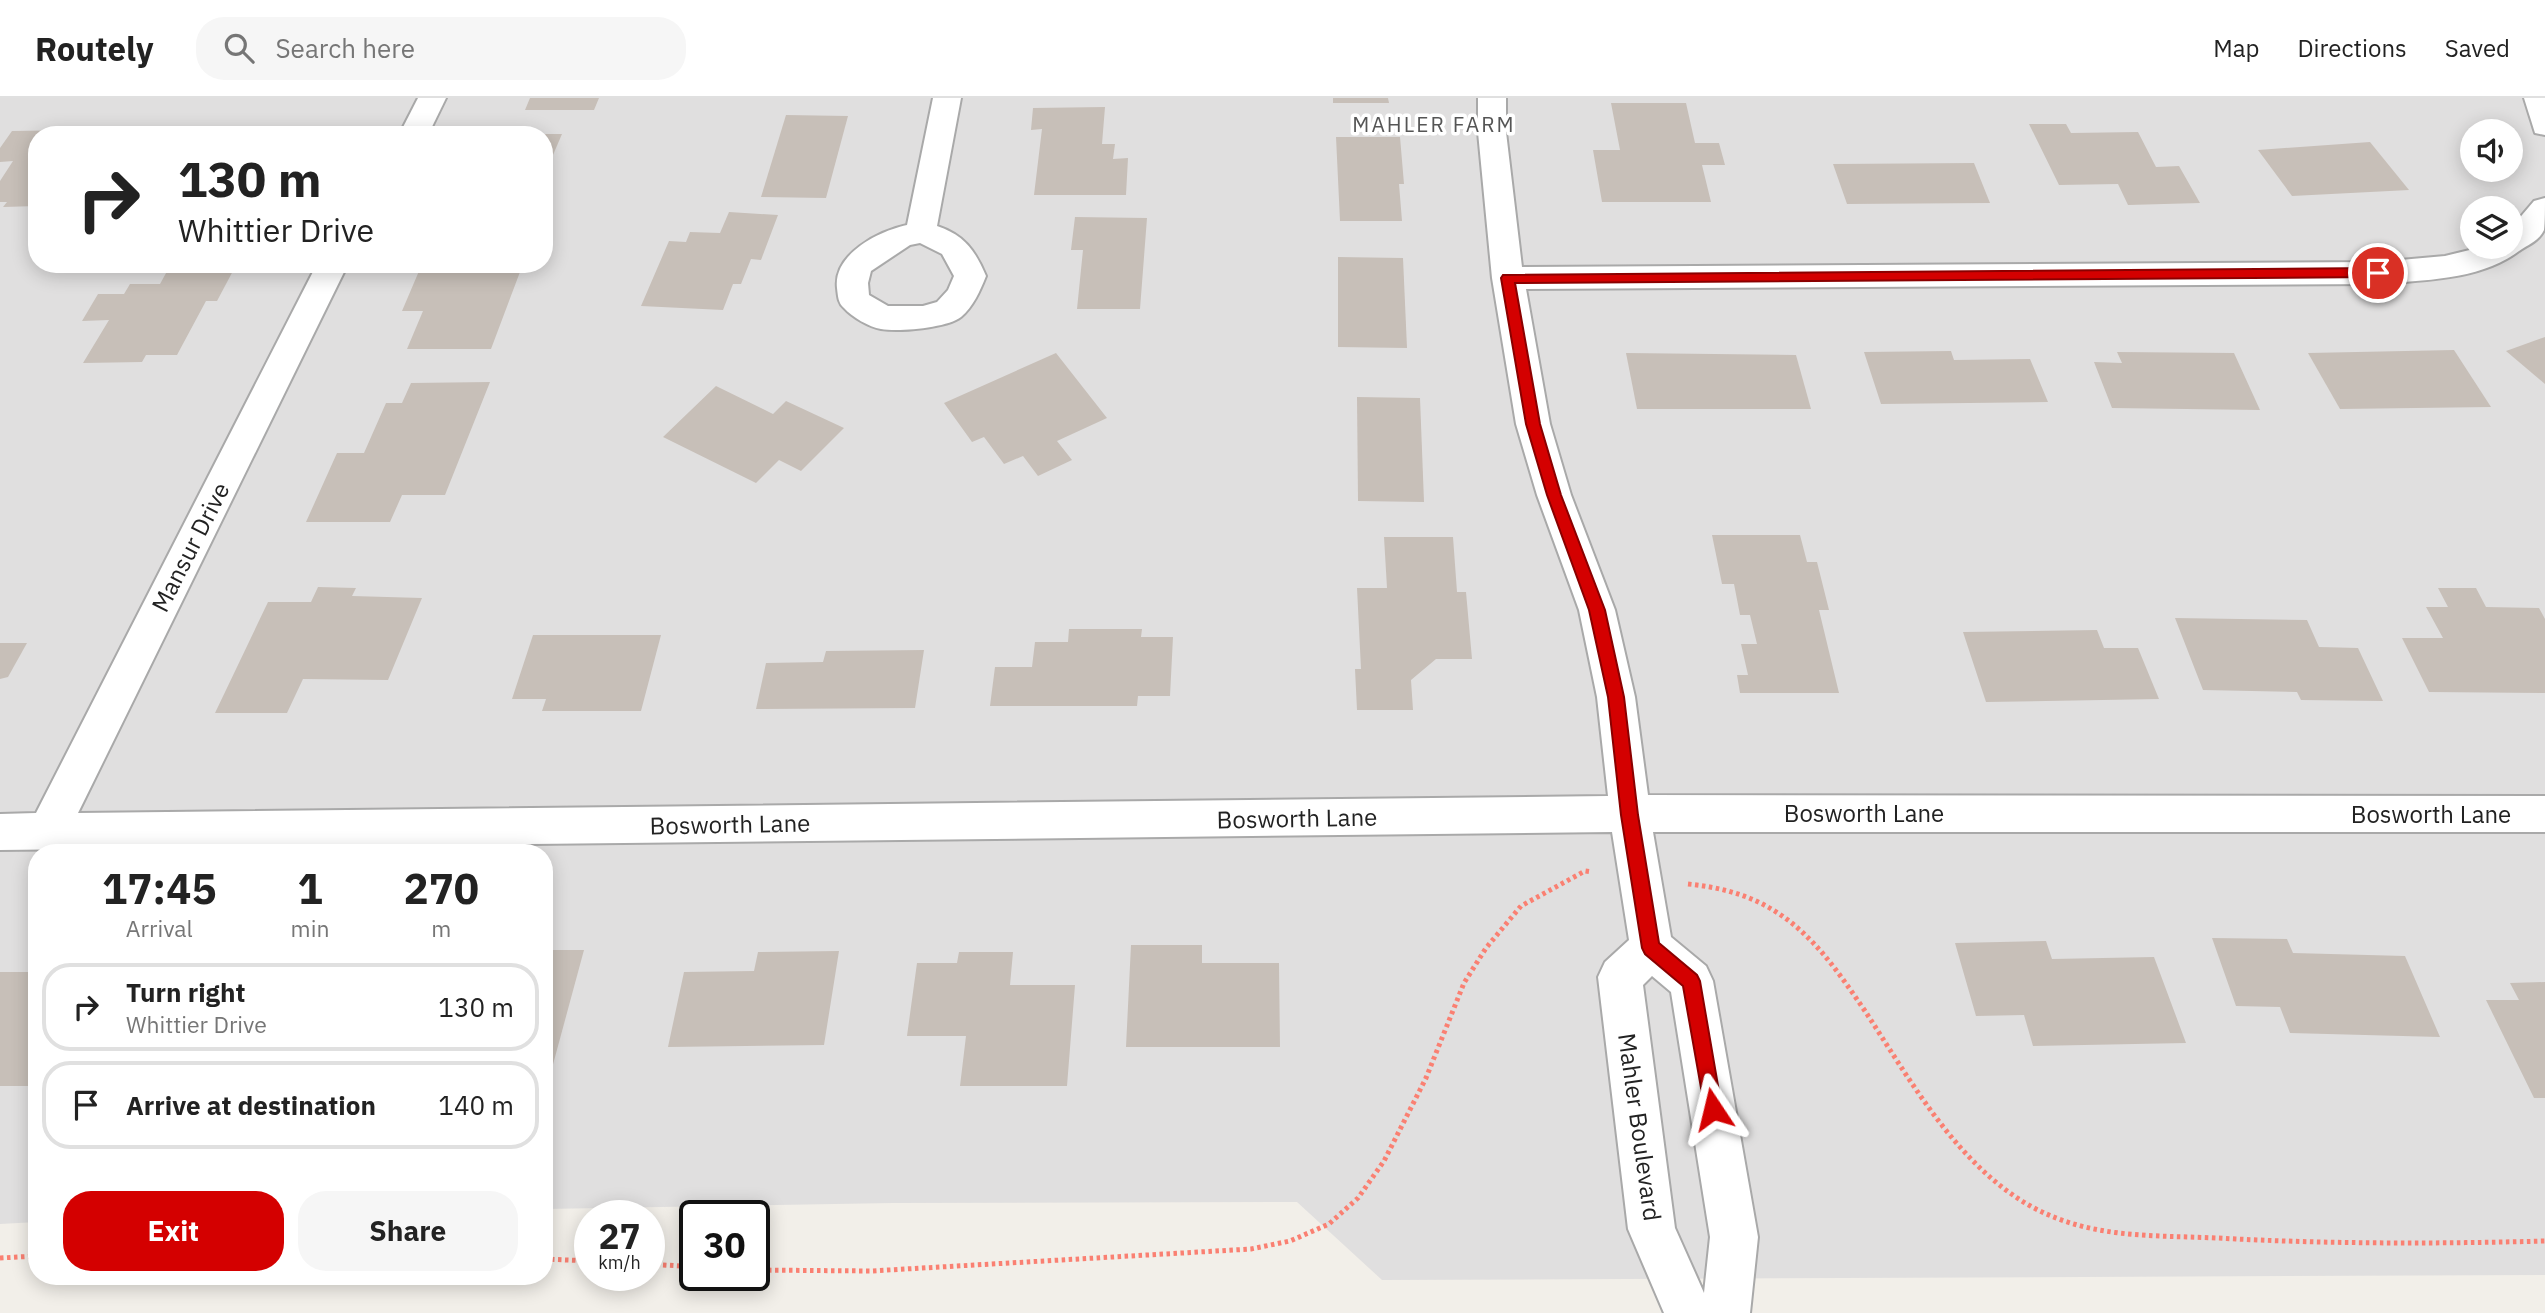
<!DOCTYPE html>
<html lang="en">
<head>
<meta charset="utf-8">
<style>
	:root { --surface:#fff; --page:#f6f6f6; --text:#222; --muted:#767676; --line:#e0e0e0; --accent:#d40000 }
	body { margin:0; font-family:"IBM Plex Sans",sans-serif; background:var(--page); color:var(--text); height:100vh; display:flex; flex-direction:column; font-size:26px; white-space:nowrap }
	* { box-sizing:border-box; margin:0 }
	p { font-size:23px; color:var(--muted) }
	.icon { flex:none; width:38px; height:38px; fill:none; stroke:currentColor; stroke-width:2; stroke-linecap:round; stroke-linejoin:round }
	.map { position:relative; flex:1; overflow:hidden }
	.side { position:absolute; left:28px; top:746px; width:525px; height:441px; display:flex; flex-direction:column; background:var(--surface); border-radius:28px; box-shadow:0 4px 18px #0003 }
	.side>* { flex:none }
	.hud { position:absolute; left:28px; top:28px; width:525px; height:147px; border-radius:28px; box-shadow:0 4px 18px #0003; background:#fff; color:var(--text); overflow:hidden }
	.buttons { position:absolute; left:2460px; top:21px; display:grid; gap:14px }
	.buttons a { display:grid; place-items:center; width:63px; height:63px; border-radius:50%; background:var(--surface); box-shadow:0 4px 18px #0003; font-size:35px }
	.speed { position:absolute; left:574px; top:1102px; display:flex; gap:14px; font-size:35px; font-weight:700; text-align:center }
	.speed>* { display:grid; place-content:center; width:91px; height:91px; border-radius:50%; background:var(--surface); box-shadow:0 4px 18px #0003; line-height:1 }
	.speed small { font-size:18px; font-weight:400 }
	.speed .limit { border:4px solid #111; border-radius:10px; background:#fff; color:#111 }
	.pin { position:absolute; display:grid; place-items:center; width:60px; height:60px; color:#fff; margin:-30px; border:4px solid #fff; border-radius:50%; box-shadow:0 2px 7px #0007 }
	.me { position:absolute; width:77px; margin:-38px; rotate:350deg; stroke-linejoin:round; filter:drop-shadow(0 0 5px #0008) }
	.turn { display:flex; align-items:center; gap:24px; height:147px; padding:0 35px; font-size:32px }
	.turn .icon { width:91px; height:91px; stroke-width:2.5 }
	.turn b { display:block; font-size:49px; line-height:60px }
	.eta { display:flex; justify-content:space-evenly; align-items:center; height:119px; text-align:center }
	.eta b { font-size:42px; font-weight:700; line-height:49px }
	.primary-button { display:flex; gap:14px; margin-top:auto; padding:14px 35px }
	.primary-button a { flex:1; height:80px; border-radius:28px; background:var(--accent); color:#fff; font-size:28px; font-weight:700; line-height:80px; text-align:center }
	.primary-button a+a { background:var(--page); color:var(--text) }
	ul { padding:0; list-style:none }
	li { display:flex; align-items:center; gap:21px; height:88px; margin:0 14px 10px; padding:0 21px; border:4px solid var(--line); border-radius:28px }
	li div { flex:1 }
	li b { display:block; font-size:26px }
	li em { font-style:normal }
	header { display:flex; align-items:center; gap:42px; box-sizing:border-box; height:98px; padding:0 35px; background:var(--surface); border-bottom:2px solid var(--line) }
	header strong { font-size:33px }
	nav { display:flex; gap:38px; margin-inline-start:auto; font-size:24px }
	.search { width:490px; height:63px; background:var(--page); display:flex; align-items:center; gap:18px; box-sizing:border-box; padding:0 24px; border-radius:28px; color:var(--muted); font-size:26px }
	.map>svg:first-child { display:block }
	.residential { fill:#e0dfdf; fill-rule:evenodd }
	.building { fill:#c7bfb8 }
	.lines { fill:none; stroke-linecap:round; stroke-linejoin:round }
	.minor-casing { stroke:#a9a9a9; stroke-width:4 }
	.path { stroke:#fa8072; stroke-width:5; stroke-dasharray:3.5 3.5; stroke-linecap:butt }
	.minor { fill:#fff; fill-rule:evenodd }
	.route { fill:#d40000; stroke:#8a0000; stroke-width:2 }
	.labels { text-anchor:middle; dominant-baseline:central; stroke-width:7; stroke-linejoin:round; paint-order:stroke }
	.far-neighbourhood-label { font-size:21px; letter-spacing:2px; fill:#555; stroke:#fff }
	.street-label { font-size:24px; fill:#222; stroke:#fff }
</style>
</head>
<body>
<header>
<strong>Routely</strong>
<div class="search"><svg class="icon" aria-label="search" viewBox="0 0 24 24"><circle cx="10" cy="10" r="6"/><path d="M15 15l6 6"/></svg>Search here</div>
<nav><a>Map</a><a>Directions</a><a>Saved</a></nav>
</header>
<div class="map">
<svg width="2545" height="1215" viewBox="0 0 2545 1215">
	<rect width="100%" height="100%" fill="#f2efe9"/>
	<path class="residential" d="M0 0H2545V1177L1382 1182 1297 1104 893 1105 544 1111V754H37V1124L0 1126ZM2473 33H2511V72H2473ZM37 37H544V166H37ZM2473 110H2511V149H2473Z"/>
	<g class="building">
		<polygon points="530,0 599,0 594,12 525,12"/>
		<polygon points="1333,0 1388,0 1389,5 1333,5"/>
		<polygon points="1611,5 1686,5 1695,45 1719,45 1725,67 1702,67 1711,104 1602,104 1593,52 1620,52"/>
		<polygon points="1105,9 1102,46 1115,46 1113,61 1128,60 1126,97 1034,97 1042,31 1031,32 1033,10"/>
		<polygon points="786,17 848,18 826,100 761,99"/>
		<polygon points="2029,26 2066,26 2071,35 2138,34 2156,69 2179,68 2200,105 2128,107 2118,86 2059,87"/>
		<polygon points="238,31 305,31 301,37 235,37"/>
		<polygon points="79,32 76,37 37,37 37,108 3,109 7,104 0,104 0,83 13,63 0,64 0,50 12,33"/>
		<polygon points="544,36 562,36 544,78"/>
		<polygon points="1336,39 1400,39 1404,86 1399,86 1402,123 1340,123"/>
		<polygon points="2370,44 2409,92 2292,98 2258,52"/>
		<polygon points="1974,65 1990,105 1847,106 1833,66"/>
		<polygon points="729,114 778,117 761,162 751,161 741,186 733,186 723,212 641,208 669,143 686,144 690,134 720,135"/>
		<polygon points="1075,119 1147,120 1140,211 1077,211 1083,152 1071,152"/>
		<polygon points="1338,159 1403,160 1407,250 1338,249"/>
		<polygon points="171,166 227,166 224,172 234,171 217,203 206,203 177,257 146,257 142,264 83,265 109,222 82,223 98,196 124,196 130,186 160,186"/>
		<polygon points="422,166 523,166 491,251 407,251 423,213 402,213"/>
		<polygon points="2545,239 2545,286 2506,253"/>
		<polygon points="2454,252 2491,309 2340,311 2308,255"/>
		<polygon points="1951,253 1954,262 2030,261 2048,304 1881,306 1864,254"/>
		<polygon points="2117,254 2234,255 2260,312 2112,310 2094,264 2122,265"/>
		<polygon points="1056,255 1107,320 1057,343 1072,362 1038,378 1023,358 1004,366 984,339 972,344 944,305"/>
		<polygon points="1626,255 1796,257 1811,311 1637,311"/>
		<polygon points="490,284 445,397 402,397 390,424 306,424 337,355 364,355 386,305 402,305 411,285"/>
		<polygon points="716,288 773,316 786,303 844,330 801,373 779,362 756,385 663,339"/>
		<polygon points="1357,299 1420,300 1424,404 1358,403"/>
		<polygon points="1712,437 1800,437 1807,464 1817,464 1829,512 1819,512 1839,595 1740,595 1737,577 1748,577 1741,546 1757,546 1750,517 1740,517 1734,486 1722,486"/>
		<polygon points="1384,439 1453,439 1457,494 1466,494 1472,561 1436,561 1411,582 1413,612 1357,612 1355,571 1361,571 1357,490 1387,490"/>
		<polygon points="318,489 356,490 352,498 422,500 388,582 303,581 287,615 215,615 268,504 311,504"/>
		<polygon points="2438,490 2476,490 2486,509 2539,510 2545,521 2545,595 2429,594 2402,540 2443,540 2426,509 2448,509"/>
		<polygon points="2175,520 2307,522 2319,549 2358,550 2383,603 2301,602 2297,594 2203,592"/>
		<polygon points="1069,531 1142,531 1141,539 1173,539 1170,598 1138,598 1137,608 990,608 995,569 1032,569 1035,544 1068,544"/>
		<polygon points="2097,532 2104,550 2138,550 2159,601 1986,604 1963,534"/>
		<polygon points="533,537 661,537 641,613 542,613 546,601 512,601"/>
		<polygon points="0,545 27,545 8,579 0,581"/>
		<polygon points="924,552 915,610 756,611 766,565 823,564 826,553"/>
		<polygon points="2212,840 2287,841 2293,855 2405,858 2440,939 2290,935 2280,909 2236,908"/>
		<polygon points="2046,843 2052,861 2154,859 2186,945 2033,948 2024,917 1976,918 1955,845"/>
		<polygon points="1131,847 1202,847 1202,865 1279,865 1280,949 1126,949"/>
		<polygon points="544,852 584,852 545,996 544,996"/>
		<polygon points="839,853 824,947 668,949 684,874 754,873 758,854"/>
		<polygon points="959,854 1013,854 1010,887 1075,887 1067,988 960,988 966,938 907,938 917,865 957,865"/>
		<rect x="0" y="874" width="37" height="114"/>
		<polygon points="2545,884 2545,1000 2534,1000 2486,902 2519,902 2510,885"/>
	</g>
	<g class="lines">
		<g class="minor-casing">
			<g id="minor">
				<polygon points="418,0 446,0 428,37 399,37"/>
				<path d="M933 0H961L937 128C964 137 975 152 986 178 980 193 973 209 961 219 947 230 899 234 881 231 869 229 852 219 844 210 838 205 838 198 837 190 833 156 879 133 907 127ZM920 145 942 156 954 178 948 192 937 204 923 208H888L869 197 868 185 871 173 910 147Z"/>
				<path d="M1478 0H1506V34L1522 169 2378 164 2445 158 2482 149H2511V130L2534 103 2545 100C2545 109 2545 124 2544 132 2539 143 2528 147 2519 153 2481 182 2425 182 2378 186L1526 191 1550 326 1571 397 1615 512 1635 599 1648 697 2545 698V734H1653L1671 839 1706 868 1713 883 1758 1139 1750 1215H1664L1628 1131 1598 879 1605 864 1629 842 1612 734 0 752V716L36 715 317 166H348L78 715 1608 698 1597 599 1579 512 1537 397 1516 326 1492 180 1478 34ZM1652 878 1671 894 1710 1139 1704 1195 1675 1130 1643 887Z"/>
				<polygon points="2524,0 2545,0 2545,37 2535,35"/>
			</g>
		</g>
		<g class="path">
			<path d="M1688 786C1718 789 1747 796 1773 812 1813 836 1839 875 1865 913 1911 983 1959 1071 2036 1111 2095 1141 2153 1137 2217 1140 2326 1146 2436 1146 2545 1143"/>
			<polyline points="0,1160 37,1158"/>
			<polyline points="544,1161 590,1163"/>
			<polyline points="649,1166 695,1169"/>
			<polyline points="754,1172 871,1173 1251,1151 1290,1143 1329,1126 1358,1100 1384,1063 1426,980 1464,885 1486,850 1521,808 1585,773 1592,774"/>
		</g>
		<use href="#minor" class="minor"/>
	</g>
	<polygon class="route" points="2378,170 2385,175 2378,179 1515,185 1540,326 1561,397 1605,512 1624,599 1638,717 1659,845 1697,877 1700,883 1722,1011 1719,1018 1713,1021 1706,1018 1683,888 1645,856 1642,850 1621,717 1608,599 1589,512 1547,397 1526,326 1501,180 1503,177"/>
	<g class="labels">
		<g class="far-neighbourhood-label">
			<text x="1434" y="26">MAHLER FARM</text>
		</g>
		<g class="street-label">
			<text transform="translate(190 449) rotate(-63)">Mansur Drive</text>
			<text x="1864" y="715">Bosworth Lane</text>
			<text x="2431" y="716">Bosworth Lane</text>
			<text transform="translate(1297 720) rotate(-1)">Bosworth Lane</text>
			<text transform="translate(730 726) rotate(-1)">Bosworth Lane</text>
			<text transform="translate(1640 1029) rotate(82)">Mahler Boulevard</text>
		</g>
	</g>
</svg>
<div class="buttons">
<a><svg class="icon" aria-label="sound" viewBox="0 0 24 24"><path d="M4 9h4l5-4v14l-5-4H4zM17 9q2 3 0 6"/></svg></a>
<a><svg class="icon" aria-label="layers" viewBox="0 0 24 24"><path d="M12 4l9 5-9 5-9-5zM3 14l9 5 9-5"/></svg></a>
</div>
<div class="speed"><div>27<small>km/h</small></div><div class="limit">30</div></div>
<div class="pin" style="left:2378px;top:175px;background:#d93025"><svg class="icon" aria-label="arrive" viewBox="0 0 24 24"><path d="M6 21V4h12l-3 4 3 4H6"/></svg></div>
<svg class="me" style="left:1713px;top:1011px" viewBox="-20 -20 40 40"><path d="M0-17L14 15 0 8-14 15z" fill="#d40000" stroke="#fff" stroke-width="4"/></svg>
<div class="hud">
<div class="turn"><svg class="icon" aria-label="right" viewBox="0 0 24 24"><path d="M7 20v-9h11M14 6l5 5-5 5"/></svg><div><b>130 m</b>Whittier Drive</div></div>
</div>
<section class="side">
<div class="eta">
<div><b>17:45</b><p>Arrival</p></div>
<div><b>1</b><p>min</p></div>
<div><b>270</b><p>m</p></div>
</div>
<ul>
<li><svg class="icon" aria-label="right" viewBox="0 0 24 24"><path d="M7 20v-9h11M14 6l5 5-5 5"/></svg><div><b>Turn right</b><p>Whittier Drive</p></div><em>130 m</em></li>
<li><svg class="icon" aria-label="arrive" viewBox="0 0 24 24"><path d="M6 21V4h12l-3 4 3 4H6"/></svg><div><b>Arrive at destination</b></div><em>140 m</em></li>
</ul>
<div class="primary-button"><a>Exit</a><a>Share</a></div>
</section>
</div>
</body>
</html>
